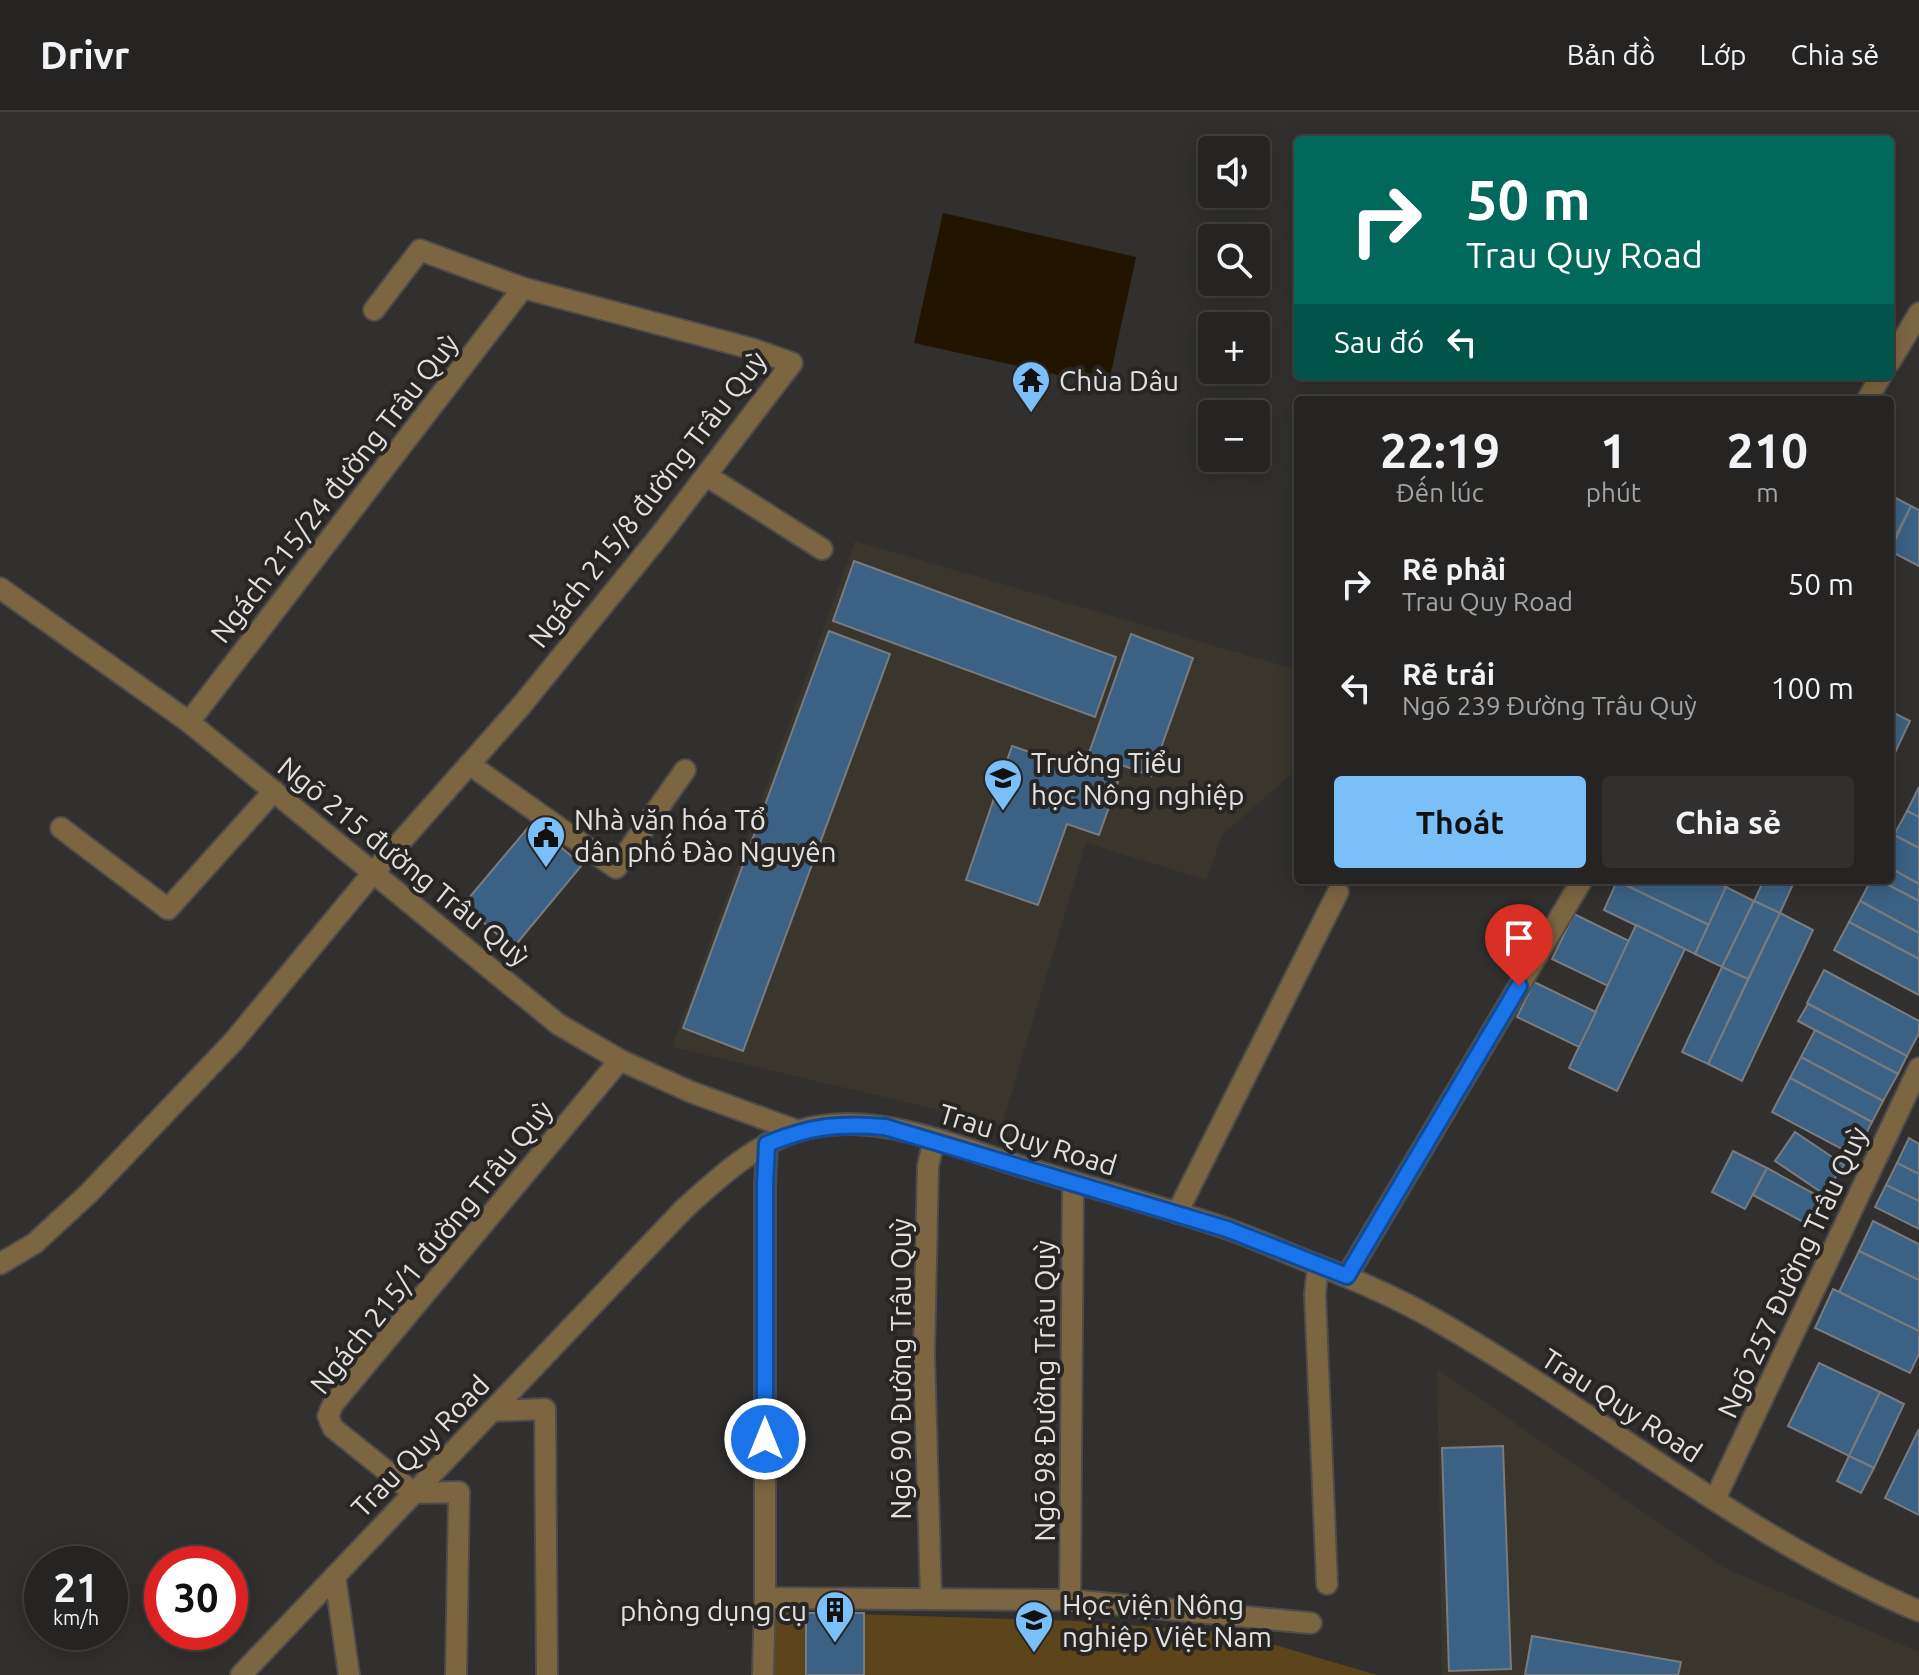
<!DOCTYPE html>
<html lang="vi">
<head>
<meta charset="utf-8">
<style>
	:root { --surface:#252422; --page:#31302f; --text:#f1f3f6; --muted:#a3a4a5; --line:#424140; --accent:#7abff8 }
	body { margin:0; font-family:Ubuntu,sans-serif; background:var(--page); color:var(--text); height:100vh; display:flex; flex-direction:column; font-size:30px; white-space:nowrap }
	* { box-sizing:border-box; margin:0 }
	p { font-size:26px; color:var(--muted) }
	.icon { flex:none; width:44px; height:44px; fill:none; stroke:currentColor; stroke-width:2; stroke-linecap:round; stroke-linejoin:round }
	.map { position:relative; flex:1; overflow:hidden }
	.sheet { position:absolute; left:1294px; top:284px; width:600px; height:488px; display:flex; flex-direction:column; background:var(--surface); border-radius:8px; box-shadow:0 4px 20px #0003,0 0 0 2px var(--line) }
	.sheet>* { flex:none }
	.banner { position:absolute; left:1294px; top:24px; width:600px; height:244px; border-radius:8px; box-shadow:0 4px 20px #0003,0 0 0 2px var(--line); background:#00695c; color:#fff; overflow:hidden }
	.buttons { position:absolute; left:1198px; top:24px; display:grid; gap:16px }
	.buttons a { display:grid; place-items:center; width:72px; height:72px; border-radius:8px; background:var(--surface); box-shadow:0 4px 20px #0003,0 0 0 2px var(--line); font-size:40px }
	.speed { position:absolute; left:24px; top:1434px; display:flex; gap:16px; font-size:40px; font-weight:700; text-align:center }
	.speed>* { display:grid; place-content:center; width:104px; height:104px; border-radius:50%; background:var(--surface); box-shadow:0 4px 20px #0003,0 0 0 2px var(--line); line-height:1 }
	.speed small { font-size:20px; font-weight:400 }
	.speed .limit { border:12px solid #d22; background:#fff; color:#111 }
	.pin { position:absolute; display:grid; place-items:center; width:68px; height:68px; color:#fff; margin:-82px -34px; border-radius:50% 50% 50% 0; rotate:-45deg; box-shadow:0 0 8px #0007 }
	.pin .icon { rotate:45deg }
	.me { position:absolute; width:88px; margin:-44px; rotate:0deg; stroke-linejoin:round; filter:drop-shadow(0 0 6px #0008) }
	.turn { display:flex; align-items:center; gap:28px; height:168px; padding:0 40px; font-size:36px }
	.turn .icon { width:104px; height:104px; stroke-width:2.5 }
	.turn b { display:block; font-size:56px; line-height:68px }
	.then { display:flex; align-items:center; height:76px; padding:0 40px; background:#0003; gap:16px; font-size:30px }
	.eta { display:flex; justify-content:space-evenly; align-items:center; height:136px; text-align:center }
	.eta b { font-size:48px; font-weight:700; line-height:56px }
	.button { display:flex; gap:16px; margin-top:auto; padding:16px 40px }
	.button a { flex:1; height:92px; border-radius:8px; background:var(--accent); color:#111; font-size:32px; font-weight:700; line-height:92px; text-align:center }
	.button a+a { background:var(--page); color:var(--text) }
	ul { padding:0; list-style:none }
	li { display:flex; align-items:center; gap:24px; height:104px; padding:0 40px }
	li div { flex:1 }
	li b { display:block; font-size:30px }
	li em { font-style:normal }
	header { display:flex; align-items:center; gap:48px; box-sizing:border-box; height:112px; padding:0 40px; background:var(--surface); border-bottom:2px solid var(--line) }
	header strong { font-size:38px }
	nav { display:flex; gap:44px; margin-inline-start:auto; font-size:28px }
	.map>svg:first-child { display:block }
	.built { fill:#3a352d }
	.green { fill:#5c451b }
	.water { fill:#211500 }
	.building { fill:#3b6284; stroke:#797b7e; stroke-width:2 }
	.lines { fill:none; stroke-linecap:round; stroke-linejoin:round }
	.minor-casing { stroke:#4d4c4a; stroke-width:24 }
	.minor { stroke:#7c6642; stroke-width:20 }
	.route-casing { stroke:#114b97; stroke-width:20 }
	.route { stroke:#1a73e8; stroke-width:14 }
	.labels { text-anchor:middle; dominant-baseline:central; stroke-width:8; stroke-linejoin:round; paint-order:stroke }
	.poi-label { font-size:28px; fill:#e2e1e0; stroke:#282624; text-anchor:start }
	.street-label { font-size:28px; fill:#e2e1e0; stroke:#282624 }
</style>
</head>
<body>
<header>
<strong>Drivr</strong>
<nav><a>Bản đồ</a><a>Lớp</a><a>Chia sẻ</a></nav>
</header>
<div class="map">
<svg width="1919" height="1563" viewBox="0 0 1919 1563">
	<rect width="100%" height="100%" fill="#31302e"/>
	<g class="built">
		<polygon points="855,429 1298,558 1298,656 1223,722 1206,768 1086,731 1002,1013 672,935"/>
		<polygon points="1437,1257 1723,1455 1919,1540 1919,1563 1442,1563"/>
	</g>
	<polygon class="green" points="764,1499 1074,1509 1234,1521 1377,1563 763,1563"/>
	<polygon class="water" points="943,101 1136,145 1108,274 914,231"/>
	<g class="building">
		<polygon points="1890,383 1911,394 1890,435"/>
		<polygon points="1911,394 1919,398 1919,454 1890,439"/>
		<polygon points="854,449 1116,545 1095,605 833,509"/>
		<polygon points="829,519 890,542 743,939 683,916"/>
		<polygon points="1131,522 1193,546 1151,664 1089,641"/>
		<polygon points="1890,599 1910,609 1890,651"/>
		<polygon points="1012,634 1118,670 1099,723 1067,712 1038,793 966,768"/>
		<polygon points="1919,675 1919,705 1907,699"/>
		<polygon points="1907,699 1919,705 1919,736 1894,723"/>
		<polygon points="532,711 582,753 513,836 463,793"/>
		<polygon points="1894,723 1919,736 1919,772 1890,756 1890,731"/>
		<polygon points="1890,756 1919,772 1919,789 1879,768 1890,768"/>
		<polygon points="1614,768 1711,768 1726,775 1709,813"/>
		<polygon points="1764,768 1795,768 1780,801 1754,789"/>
		<polygon points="1871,768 1879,768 1919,789 1919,821 1860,789"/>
		<polygon points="1617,769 1709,813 1695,842 1604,798"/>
		<polygon points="1726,775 1754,789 1722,855 1695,842"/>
		<polygon points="1754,789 1780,801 1748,867 1722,855"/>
		<polygon points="1860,789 1919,821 1919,847 1849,810"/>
		<polygon points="1780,801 1813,818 1742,969 1708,952"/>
		<polygon points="1574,802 1629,829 1608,874 1552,847"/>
		<polygon points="1849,810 1919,847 1919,883 1834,838"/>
		<polygon points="1636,813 1685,837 1617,979 1569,956"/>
		<polygon points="1722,855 1748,867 1708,952 1682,940"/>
		<polygon points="1824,858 1919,909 1919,921 1907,944 1807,891"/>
		<polygon points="1534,870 1596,900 1579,935 1517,905"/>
		<polygon points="1808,892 1907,944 1898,962 1798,909"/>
		<polygon points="1815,918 1898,962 1883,989 1801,945"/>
		<polygon points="1801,945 1883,989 1872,1010 1790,966"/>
		<polygon points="1790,966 1872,1010 1855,1044 1772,1000"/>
		<polygon points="1795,1020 1844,1053 1824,1082 1775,1049"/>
		<polygon points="1909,1026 1919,1032 1919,1062 1897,1051"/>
		<polygon points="1733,1039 1767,1056 1745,1097 1712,1080"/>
		<polygon points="1897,1051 1919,1062 1919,1089 1886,1073"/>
		<polygon points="1767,1056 1820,1085 1807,1112 1753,1083"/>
		<polygon points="1886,1073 1919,1089 1919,1117 1875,1095"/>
		<polygon points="1873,1109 1919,1132 1919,1168 1859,1139"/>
		<polygon points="1859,1139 1919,1168 1919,1219 1839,1180"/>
		<polygon points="1833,1177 1919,1219 1919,1242 1910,1261 1815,1216"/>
		<polygon points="1819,1251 1880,1280 1849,1344 1788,1314"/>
		<polygon points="1880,1280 1904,1292 1874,1356 1849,1344"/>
		<polygon points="1919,1317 1919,1403 1885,1386"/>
		<polygon points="1503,1334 1511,1557 1449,1559 1442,1336"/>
		<polygon points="1849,1344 1874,1356 1861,1381 1837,1369"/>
		<rect x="806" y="1501" width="58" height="62"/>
		<polygon points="1532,1524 1681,1550 1678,1563 1525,1563"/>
	</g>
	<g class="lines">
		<g class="minor-casing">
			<g id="minor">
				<polyline points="1890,250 1919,201"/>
				<polyline points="1867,288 1881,264"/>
				<polyline points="707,364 822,437"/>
				<polyline points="0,476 189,610 558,912 620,948 691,980 798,1019"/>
				<polyline points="189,610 523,176"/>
				<polyline points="469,652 616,756 685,658"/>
				<polyline points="61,716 168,797 274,679"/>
				<polyline points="1177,1101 1338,780"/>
				<polyline points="0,1152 35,1131 89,1081 233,930 373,761 521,594 661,422 792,251 753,237 523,176 420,138 374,198"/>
				<polyline points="1318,1154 1315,1182 1327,1472"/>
				<polyline points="1347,1164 1582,768"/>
				<polyline points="492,1299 545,1297 547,1563"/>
				<polyline points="1715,1387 1919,956"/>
				<polyline points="335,1464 349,1563"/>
				<polyline points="931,1485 924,1242 928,1054 934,1028"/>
				<polyline points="765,1486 1070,1488 1311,1511"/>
				<polyline points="1070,1488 1073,1070"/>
				<path d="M241 1563 684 1097C718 1066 753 1033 798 1019 873 996 955 1035 1026 1056 1092 1076 1160 1094 1225 1116 1255 1126 1285 1141 1315 1152 1356 1168 1396 1185 1434 1207 1598 1300 1744 1426 1919 1499"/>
				<polyline points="456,1563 459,1380 414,1381 333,1316 328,1304 333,1292 620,948"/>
				<polyline points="763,1563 765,1486 765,1073 767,1032"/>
			</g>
		</g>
		<use href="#minor" class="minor"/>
	</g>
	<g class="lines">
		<g class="route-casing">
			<path id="route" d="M765 1327V1073L767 1032C810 1014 839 1011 885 1015L1227 1117 1347 1164 1519 874"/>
		</g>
		<use href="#route" class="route"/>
	</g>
	<defs>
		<g id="temple-pin" transform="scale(2)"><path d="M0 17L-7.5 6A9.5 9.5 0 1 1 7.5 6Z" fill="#7abff8" stroke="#282624"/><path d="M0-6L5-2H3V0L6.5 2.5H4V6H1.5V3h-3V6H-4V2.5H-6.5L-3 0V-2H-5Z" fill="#111"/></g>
		<g id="school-pin" transform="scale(2)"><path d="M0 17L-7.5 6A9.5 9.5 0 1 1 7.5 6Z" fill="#7abff8" stroke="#282624"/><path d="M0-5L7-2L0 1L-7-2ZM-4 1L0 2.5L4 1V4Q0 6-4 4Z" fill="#111"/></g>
		<g id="civic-pin" transform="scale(2)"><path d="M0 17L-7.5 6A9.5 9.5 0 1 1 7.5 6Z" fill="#7abff8" stroke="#282624"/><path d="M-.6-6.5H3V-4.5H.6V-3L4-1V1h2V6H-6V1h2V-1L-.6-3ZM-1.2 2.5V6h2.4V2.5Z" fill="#111"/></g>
		<g id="building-pin" transform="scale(2)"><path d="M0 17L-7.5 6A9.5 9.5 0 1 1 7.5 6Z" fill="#7abff8" stroke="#282624"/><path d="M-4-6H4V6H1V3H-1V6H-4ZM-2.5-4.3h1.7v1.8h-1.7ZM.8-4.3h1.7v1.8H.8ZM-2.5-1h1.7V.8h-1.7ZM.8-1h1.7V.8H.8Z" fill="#111"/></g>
		<g id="university-pin" transform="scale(2)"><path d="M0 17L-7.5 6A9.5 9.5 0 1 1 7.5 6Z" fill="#7abff8" stroke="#282624"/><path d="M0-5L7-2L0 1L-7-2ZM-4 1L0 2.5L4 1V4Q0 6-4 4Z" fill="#111"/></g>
	</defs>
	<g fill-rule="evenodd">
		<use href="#temple-pin" x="1031" y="268"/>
		<use href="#school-pin" x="1003" y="666"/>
		<use href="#civic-pin" x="546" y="723"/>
		<use href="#building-pin" x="835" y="1498"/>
		<use href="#university-pin" x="1034" y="1508"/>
	</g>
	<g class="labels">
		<g class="poi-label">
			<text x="1059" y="268">Chùa Dâu</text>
			<text x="1031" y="650">Trường Tiểu<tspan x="1031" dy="32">học Nông nghiệp</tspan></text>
			<text x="574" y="707">Nhà văn hóa Tổ<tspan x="574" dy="32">dân phố Đào Nguyên</tspan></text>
			<text x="1062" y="1492">Học viện Nông<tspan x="1062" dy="32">nghiệp Việt Nam</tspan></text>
			<text x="807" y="1498" text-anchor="end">phòng dụng cụ</text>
		</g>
		<g class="street-label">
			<text transform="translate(334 376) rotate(-52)">Ngách 215/24 đường Trâu Quỳ</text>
			<text transform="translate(647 387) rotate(-52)">Ngách 215/8 đường Trâu Quỳ</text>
			<text transform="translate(404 749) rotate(39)">Ngõ 215 đường Trâu Quỳ</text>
			<text transform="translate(1028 1027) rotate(17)">Trau Quy Road</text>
			<text transform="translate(431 1135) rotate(-51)">Ngách 215/1 đường Trâu Quỳ</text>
			<text transform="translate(1792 1160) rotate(-65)">Ngõ 257 Đường Trâu Quỳ</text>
			<text transform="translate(900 1257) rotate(-90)">Ngõ 90 Đường Trâu Quỳ</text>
			<text transform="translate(1044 1279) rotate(-90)">Ngõ 98 Đường Trâu Quỳ</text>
			<text transform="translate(1622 1293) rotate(33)">Trau Quy Road</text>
			<text transform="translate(420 1334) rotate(-46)">Trau Quy Road</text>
		</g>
	</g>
</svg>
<div class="buttons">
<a><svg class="icon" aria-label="sound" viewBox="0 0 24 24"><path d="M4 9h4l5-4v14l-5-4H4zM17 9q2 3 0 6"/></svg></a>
<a><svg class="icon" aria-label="search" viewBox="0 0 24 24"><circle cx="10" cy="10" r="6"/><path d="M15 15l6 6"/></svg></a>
<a>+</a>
<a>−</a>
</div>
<div class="speed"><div>21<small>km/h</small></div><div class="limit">30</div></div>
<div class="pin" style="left:1519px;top:874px;background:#d93025"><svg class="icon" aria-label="arrive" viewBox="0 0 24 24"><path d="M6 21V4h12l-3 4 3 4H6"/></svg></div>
<svg class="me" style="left:765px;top:1327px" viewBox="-20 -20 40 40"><circle r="17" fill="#1a73e8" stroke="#fff" stroke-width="3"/><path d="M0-11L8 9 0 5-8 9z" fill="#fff"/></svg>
<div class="banner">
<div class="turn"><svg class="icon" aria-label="right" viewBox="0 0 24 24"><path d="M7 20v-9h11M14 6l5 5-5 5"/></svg><div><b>50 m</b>Trau Quy Road</div></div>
<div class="then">Sau đó<svg class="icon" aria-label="left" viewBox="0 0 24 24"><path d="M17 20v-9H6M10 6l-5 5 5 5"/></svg></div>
</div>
<section class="sheet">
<div class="eta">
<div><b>22:19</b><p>Đến lúc</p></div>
<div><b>1</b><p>phút</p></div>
<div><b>210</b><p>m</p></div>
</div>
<ul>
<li><svg class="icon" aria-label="right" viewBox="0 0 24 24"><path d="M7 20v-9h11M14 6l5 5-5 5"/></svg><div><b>Rẽ phải</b><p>Trau Quy Road</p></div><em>50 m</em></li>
<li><svg class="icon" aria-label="left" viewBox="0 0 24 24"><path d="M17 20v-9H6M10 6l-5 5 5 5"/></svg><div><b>Rẽ trái</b><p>Ngõ 239 Đường Trâu Quỳ</p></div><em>100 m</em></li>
</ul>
<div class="button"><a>Thoát</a><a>Chia sẻ</a></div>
</section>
</div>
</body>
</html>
